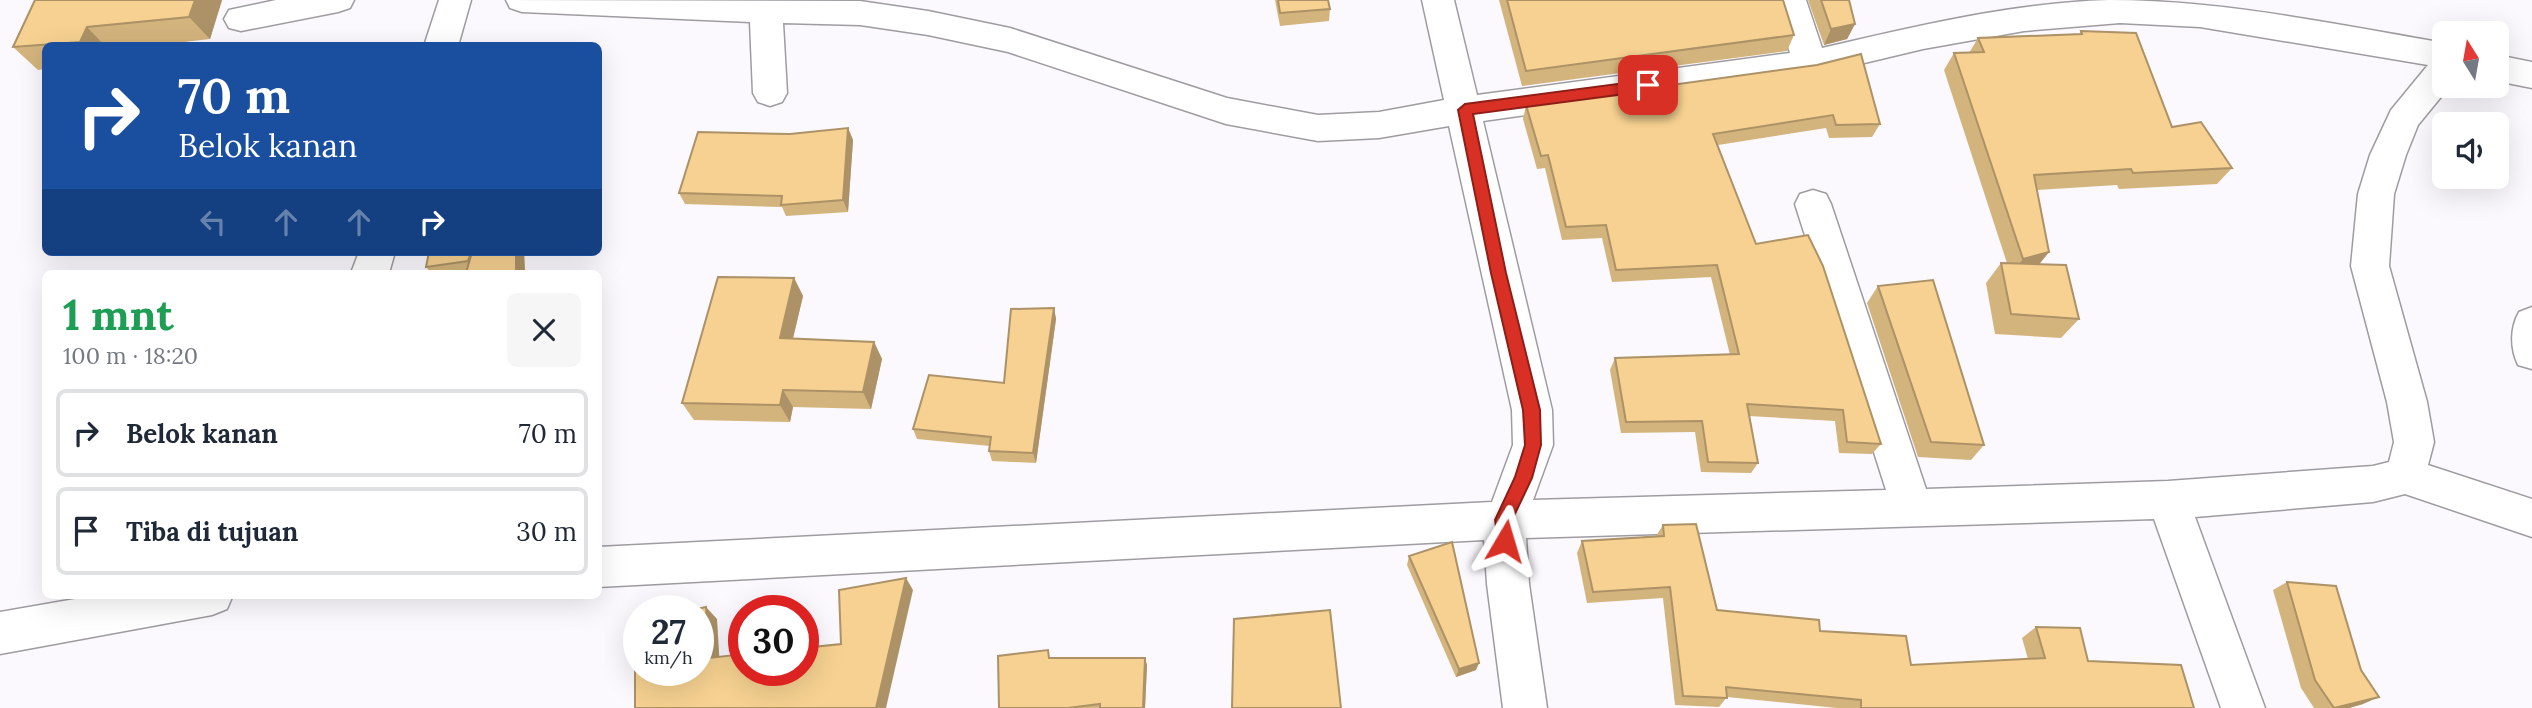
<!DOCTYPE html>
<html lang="id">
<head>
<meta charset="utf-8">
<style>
	:root { --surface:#fff; --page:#f6f6f7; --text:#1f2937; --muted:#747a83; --line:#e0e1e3 }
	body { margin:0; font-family:Lora,serif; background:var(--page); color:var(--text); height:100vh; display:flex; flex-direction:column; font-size:26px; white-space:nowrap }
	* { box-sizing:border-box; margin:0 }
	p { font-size:23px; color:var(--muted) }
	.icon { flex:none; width:38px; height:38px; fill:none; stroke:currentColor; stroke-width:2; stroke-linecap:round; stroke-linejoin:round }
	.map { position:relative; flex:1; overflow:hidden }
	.details { position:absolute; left:42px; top:270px; width:560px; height:329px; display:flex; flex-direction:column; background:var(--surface); border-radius:10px; box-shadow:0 7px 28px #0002 }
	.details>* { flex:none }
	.hud { position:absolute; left:42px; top:42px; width:560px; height:214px; border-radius:10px; box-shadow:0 7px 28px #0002; background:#1a4fa0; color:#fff; overflow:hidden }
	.needle { width:46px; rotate:349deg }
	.fabs { position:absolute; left:2432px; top:21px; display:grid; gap:14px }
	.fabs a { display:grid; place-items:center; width:77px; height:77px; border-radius:10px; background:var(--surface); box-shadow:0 7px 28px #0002; font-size:35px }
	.speed { position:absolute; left:623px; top:595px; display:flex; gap:14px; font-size:35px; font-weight:700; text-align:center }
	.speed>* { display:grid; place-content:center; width:91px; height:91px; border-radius:50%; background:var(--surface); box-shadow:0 7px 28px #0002; line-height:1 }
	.speed small { font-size:18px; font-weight:400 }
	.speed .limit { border:10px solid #d22; background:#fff; color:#111 }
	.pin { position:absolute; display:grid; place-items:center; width:60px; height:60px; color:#fff; margin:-30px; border-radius:14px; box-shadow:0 4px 10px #0006 }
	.me { position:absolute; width:77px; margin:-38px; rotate:7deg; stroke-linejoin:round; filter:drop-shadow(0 0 5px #0008) }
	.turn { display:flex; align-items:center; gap:24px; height:147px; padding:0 21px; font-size:32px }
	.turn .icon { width:91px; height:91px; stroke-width:2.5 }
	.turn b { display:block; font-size:49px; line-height:60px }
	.lanes { display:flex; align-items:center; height:66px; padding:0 21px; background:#0003; justify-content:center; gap:35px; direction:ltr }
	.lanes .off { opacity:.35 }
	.round { display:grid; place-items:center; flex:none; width:74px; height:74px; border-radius:10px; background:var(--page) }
	.headline { display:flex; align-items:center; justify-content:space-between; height:119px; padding:0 21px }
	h1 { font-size:42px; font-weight:700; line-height:52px; color:#1e9e55 }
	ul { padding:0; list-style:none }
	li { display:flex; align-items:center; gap:21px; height:88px; margin:0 14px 10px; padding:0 7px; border:4px solid var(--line); border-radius:10px }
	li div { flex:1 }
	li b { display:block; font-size:26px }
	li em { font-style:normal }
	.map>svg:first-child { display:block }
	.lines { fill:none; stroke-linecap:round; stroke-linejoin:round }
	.street-casing { stroke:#9f9ca1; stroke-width:3 }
	.street { fill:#fff; fill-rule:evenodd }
	.wall { fill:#d4b47d }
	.shaded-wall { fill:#ac9266 }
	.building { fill:#f6d191; stroke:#ac9266; stroke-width:2 }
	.route { fill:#d93025; stroke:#8d1f18; stroke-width:2 }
</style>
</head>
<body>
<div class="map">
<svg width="2532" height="708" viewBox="0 0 2532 708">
	<rect width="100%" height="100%" fill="#fbf8fe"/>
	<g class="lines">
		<g class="street-casing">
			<g id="street">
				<polygon points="276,0 354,0 350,8 338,12 241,31 229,28 224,19 229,10"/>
				<polygon points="439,0 471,0 458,46 424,46"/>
				<path d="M506 0 860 1 928 11 1010 28 1227 98 1318 115 1379 112 1444 100 1422 0H1454L1477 95 1790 53 1774 0H1806L1822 48C1916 26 2012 3 2109 0 2222 0 2334 24 2445 43V86H2450L2418 125 2406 155 2394 194 2389 266 2427 402 2434 442 2428 465 2532 499V537L2405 494 2373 502 2195 517 2265 708H2221L2154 519 1526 538 1529 584 1547 708H1503L1487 584 1484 540 598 587V547L1492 502 1513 445 1512 410 1449 126 1379 138 1318 141 1226 124 1008 52 928 35 860 25 783 23 787 93 782 102 770 106 758 102 753 93 750 22 522 12 510 8ZM2120 23 2200 27 2428 65 2391 110 2370 155 2358 194 2351 266 2387 402 2394 442 2389 462 2373 466 2168 481 1926 489 1831 204 1826 194 1813 190 1800 194 1795 204 1886 490 1533 500 1553 445 1552 410 1483 121 1810 76 1923 49 2024 31Z"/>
				<polygon points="2497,55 2532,62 2532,88 2497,81"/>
				<polygon points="359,252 395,252 389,273 351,273"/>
				<path d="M2532 307V369L2518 365C2510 348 2510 328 2519 312Z"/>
				<polygon points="98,595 233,595 227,609 212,615 0,654 0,612"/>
			</g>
		</g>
		<use href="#street" class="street"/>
	</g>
	<g class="wall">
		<polygon points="35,0 222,0 210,39 150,46 46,46 46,69 38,70 13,47"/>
		<polygon points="1275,0 1328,0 1330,9 1329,21 1280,26"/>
		<polygon points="1499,0 1783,0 1794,35 1787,51 1522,86"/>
		<polygon points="1808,0 1849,0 1855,24 1847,39 1824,45"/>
		<polygon points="2081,31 2172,127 2232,168 2217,184 2119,189 2117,185 2037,190 2049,252 2039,264 2079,319 2061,338 1995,334 1986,283 2001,263 2007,263 1944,70 1954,53 1969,53 1978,38 2079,34"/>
		<polygon points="1817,65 1880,124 1872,137 1829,138 1826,128 1718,145 1756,244 1881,444 1872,454 1839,453 1835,421 1749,416 1758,463 1751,473 1701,472 1695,432 1621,433 1610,370 1615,358 1730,355 1711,277 1612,282 1602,238 1562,240 1545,168 1537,169 1523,119 1526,105"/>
		<polygon points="848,128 853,140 848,212 786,216 782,207 685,204 679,193 790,134"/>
		<polygon points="429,252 524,252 525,273 431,273 426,267"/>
		<polygon points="794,278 803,296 793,338 874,342 882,359 871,409 793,407 790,422 694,420 682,403"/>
		<polygon points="1878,286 1984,445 1971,460 1918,457 1867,303"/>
		<polygon points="1054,308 1056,319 1036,463 992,461 989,451 990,446 917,439 913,429 1004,383"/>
		<polygon points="1663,525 1717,610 1820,631 1911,665 2028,659 2022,638 2036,627 2088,661 2194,708 1837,708 1727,697 1719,707 1675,705 1663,598 1587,603 1577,553 1582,541 1656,536"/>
		<polygon points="1409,556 1476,670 1456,677 1407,565"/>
		<polygon points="2287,582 2363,704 2349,708 2314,708 2301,688 2273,590"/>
		<polygon points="1051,658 1145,658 1147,665 1145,708 999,708"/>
	</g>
	<g class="shaded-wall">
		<polygon points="195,0 222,0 210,39 189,17"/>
		<polygon points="1855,24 1847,39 1824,45 1831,29"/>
		<polygon points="87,27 105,46 84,46 80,42"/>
		<polygon points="848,128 853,140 848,212 843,200"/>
		<polygon points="516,252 524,252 525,273 516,273"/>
		<polygon points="2049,252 2037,267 2011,274 2023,259"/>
		<polygon points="794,278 803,296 789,355 780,338"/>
		<polygon points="1054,308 1056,319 1036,463 1033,453"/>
		<polygon points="874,342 882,359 871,409 863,392"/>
		<polygon points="783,390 793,407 790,422 780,405"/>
		<polygon points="906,578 913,590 886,708 876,708"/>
		<polygon points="706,607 717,619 720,669 709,658"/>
		<polygon points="1145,658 1147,665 1145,708 1143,708"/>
		<polygon points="1479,663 1476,670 1456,677 1459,669"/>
		<polygon points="2379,697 2363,704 2349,708 2337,708"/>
	</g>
	<g class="building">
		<polygon points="35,0 195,0 189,17 87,27 80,42 13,47"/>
		<polygon points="1278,0 1328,0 1330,9 1280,13"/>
		<polygon points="1507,0 1783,0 1794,35 1526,71"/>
		<polygon points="1821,0 1849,0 1855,24 1831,29"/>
		<polygon points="2081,31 2136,33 2172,127 2201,122 2232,168 2133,173 2131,169 2034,175 2049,252 2023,259 1954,53 1984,52 1978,38 2082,34"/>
		<polygon points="1861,54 1880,124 1836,125 1833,115 1713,134 1756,244 1808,235 1823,266 1881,444 1847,442 1843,410 1747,404 1758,463 1708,462 1702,421 1626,422 1615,358 1739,354 1717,265 1616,270 1606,225 1566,227 1548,155 1541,156 1526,105 1817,65"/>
		<polygon points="848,128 843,200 781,205 782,196 679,193 698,132 790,134"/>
		<polygon points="429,252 471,252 468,261 426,267"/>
		<polygon points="472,252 516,252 516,273 466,273"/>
		<polygon points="2001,263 2066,265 2079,319 2011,314"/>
		<polygon points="718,277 794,278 780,338 874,342 863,392 783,390 780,405 682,403"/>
		<polygon points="1933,280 1984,445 1931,442 1878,286"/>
		<polygon points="1054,308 1033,453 989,451 991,437 913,429 929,375 1004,383 1011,309"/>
		<polygon points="1696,524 1717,610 1819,620 1820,631 1906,636 1911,665 2045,658 2036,627 2080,628 2088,661 2181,665 2194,708 1861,708 1861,700 1726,687 1727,698 1683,696 1670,587 1593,592 1582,541 1664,536 1663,525"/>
		<polygon points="1452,542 1479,663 1459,669 1409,556"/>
		<polygon points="906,578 876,708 635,708 635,622 639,621 639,670 698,670 698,611 687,611 706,607 709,658 744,654 744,670 803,670 803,648 841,644 839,590"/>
		<polygon points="2287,582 2336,586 2361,670 2379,697 2334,708 2315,680"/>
		<polygon points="1330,610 1341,708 1232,708 1234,619"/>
		<polygon points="1048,650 1049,658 1145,658 1143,708 1100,708 1100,704 1068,708 999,708 998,656"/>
	</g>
	<polygon class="route" points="1648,80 1655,85 1648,91 1473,114 1506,273 1540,410 1541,445 1532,478 1512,520 1514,541 1511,547 1505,549 1499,547 1495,520 1515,477 1525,445 1523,410 1491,273 1458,110 1465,104"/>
</svg>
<div class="fabs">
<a><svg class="needle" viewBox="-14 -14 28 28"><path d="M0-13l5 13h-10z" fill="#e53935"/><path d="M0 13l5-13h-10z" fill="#747a83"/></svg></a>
<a><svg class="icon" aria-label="sound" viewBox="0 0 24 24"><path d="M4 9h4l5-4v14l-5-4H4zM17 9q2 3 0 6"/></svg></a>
</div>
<div class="speed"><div>27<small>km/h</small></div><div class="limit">30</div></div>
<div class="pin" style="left:1648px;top:85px;background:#d93025"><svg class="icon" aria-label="arrive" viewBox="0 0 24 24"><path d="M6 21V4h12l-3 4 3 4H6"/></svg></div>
<svg class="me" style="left:1505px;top:541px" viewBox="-20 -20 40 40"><path d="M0-17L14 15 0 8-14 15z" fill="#d93025" stroke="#fff" stroke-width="4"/></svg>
<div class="hud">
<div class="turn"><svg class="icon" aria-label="right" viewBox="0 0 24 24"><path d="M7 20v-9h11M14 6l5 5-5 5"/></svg><div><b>70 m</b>Belok kanan</div></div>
<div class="lanes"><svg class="icon off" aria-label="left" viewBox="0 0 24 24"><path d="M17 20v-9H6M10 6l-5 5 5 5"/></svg><svg class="icon off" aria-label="ahead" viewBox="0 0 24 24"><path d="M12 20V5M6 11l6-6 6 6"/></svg><svg class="icon off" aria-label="ahead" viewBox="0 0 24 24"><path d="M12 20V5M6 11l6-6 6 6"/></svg><svg class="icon" aria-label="right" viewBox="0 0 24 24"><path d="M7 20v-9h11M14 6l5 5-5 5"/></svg></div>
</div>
<section class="details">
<div class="headline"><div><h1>1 mnt</h1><p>100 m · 18:20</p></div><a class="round"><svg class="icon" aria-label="close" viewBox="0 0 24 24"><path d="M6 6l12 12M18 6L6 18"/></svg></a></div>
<ul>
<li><svg class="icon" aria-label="right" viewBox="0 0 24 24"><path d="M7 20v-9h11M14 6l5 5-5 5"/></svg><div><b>Belok kanan</b></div><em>70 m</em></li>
<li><svg class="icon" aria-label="arrive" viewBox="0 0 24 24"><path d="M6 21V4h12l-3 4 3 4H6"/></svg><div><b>Tiba di tujuan</b></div><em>30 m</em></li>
</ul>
</section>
</div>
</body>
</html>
